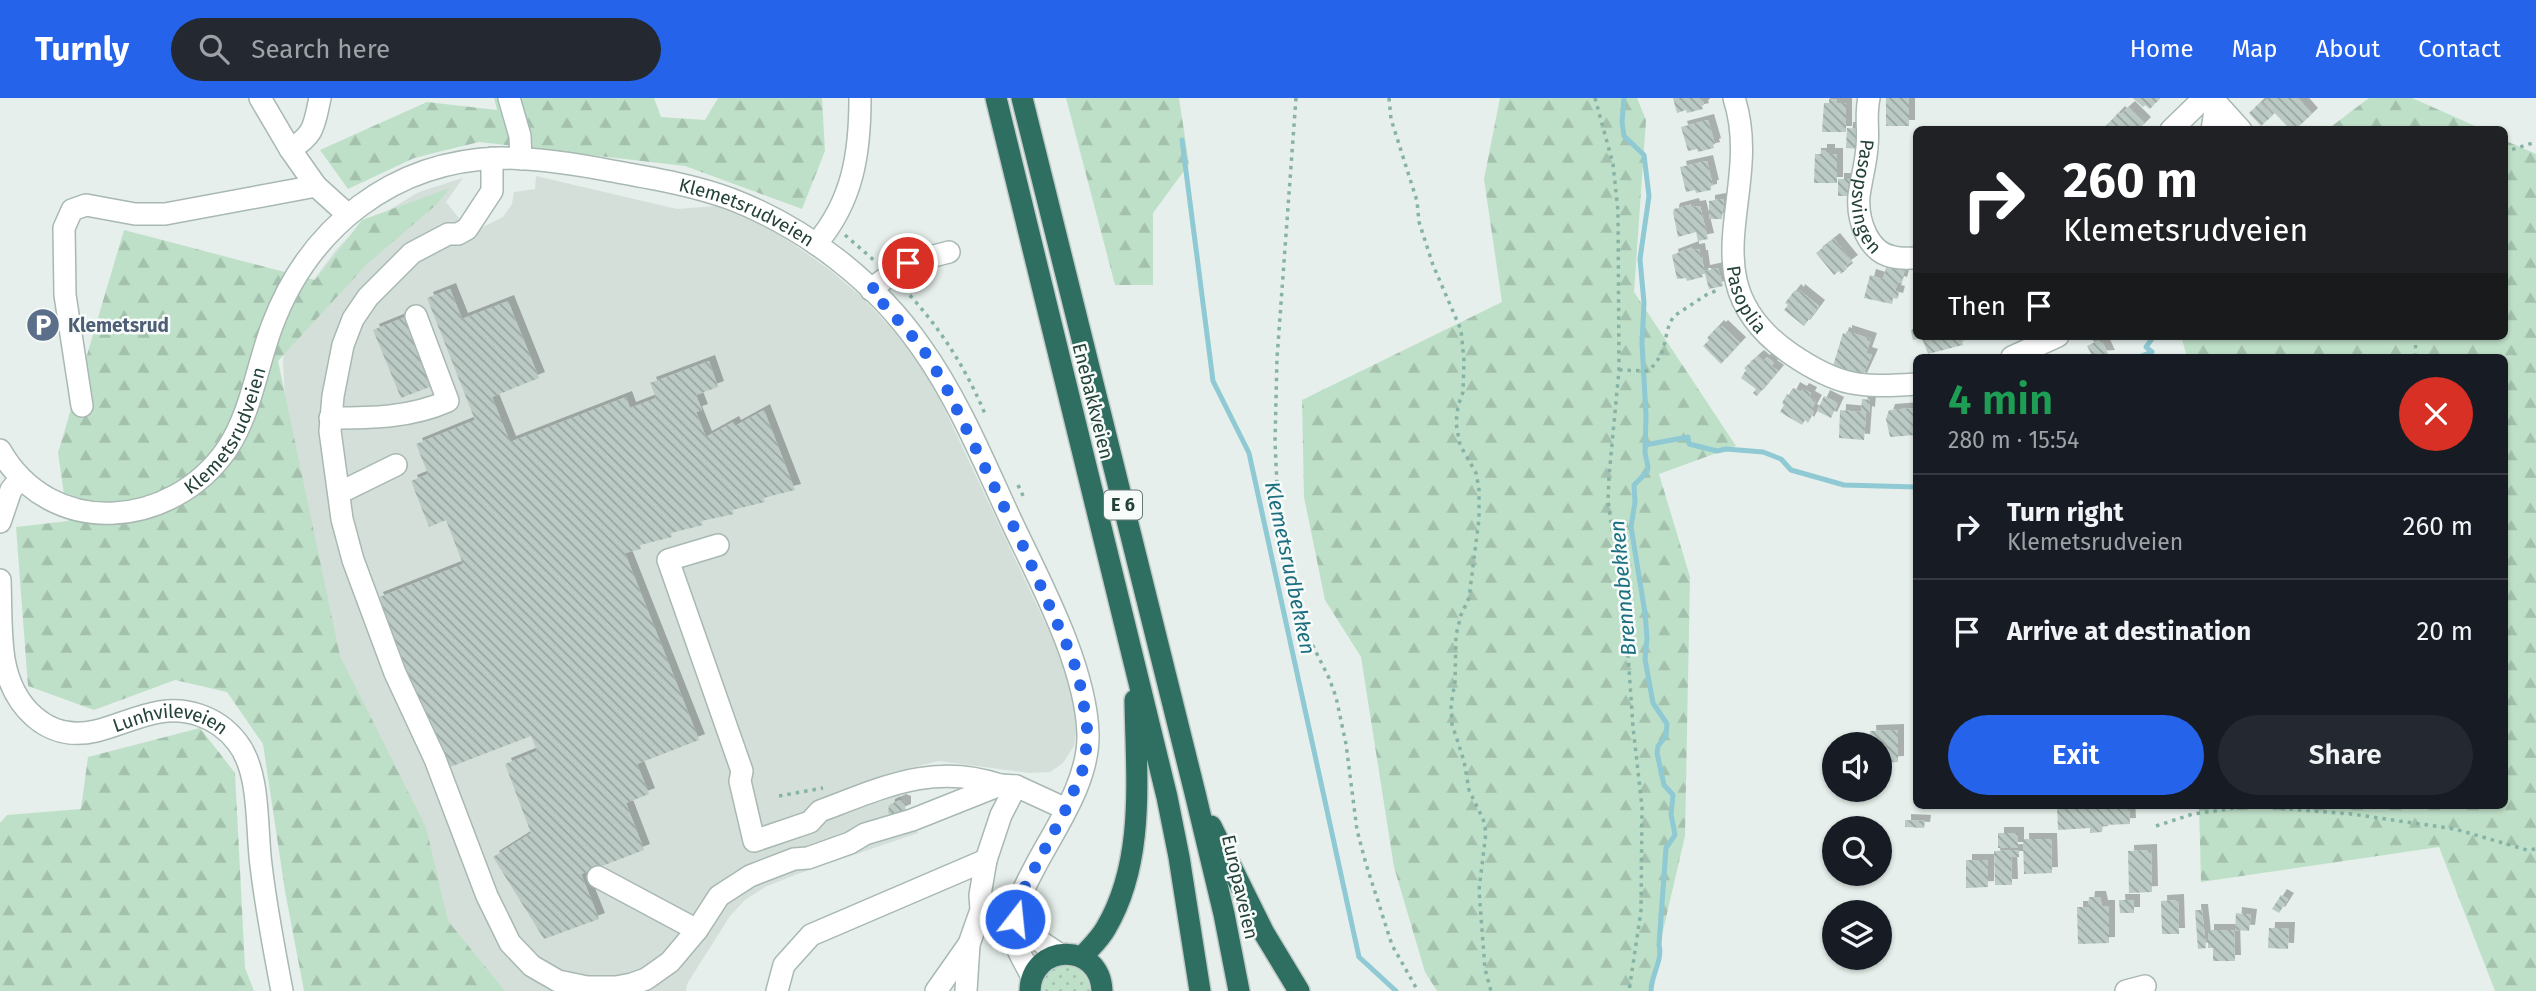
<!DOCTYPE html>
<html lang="en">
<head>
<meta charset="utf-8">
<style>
	:root { --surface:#171b24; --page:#242831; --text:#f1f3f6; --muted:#9ea1a6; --line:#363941; --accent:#2563eb }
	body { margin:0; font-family:"Fira Sans",sans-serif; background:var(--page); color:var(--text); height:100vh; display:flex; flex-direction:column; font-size:26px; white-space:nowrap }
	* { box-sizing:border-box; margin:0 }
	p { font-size:23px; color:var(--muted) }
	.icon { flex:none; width:38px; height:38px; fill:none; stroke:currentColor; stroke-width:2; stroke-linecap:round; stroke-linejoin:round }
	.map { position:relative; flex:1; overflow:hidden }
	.drawer { position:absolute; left:1913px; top:256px; width:595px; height:455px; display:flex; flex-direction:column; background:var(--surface); border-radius:10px; box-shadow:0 2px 5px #0004 }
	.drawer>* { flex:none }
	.guide { position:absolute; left:1913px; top:28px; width:595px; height:214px; border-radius:10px; box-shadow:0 2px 5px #0004; background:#202124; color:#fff; overflow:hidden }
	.tools { position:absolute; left:1822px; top:634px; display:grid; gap:14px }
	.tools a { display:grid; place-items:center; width:70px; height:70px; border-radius:50%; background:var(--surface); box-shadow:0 2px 5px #0004; font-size:35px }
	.pin { position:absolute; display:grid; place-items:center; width:60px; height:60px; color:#fff; margin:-30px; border:4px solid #fff; border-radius:50%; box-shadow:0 2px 7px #0007 }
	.me { position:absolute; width:77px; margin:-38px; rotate:16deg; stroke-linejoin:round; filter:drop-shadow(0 0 5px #0008) }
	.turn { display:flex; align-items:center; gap:24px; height:147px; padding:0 35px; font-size:32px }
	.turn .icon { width:91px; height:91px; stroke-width:2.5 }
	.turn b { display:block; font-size:49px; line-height:60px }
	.then { display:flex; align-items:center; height:66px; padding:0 35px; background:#0003; gap:14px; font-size:26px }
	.round { display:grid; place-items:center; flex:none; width:74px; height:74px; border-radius:37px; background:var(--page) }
	.head { display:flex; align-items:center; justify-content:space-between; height:119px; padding:0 35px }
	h1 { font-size:42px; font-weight:600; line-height:52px; color:#1e9e55 }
	.cta { display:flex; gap:14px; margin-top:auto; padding:14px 35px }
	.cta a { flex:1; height:80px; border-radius:42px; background:var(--accent); color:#fff; font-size:28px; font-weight:600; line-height:80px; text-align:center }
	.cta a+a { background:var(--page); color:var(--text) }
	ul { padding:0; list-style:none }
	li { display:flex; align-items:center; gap:21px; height:105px; padding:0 35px; border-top:2px solid var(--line) }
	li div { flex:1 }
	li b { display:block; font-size:26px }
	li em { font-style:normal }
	header { display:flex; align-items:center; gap:42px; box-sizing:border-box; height:98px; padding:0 35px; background:var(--accent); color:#fff }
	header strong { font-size:33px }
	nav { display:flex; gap:38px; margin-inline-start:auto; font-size:24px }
	.search { width:490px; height:63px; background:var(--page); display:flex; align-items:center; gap:18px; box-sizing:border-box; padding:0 24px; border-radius:38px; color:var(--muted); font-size:26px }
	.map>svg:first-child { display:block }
	.built { fill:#d4dfda }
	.grass { fill:url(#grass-dots) }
	.forest { fill:url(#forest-firs) }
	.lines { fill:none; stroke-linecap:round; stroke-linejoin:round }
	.stream { stroke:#8ec9d4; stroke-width:5 }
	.building { fill:url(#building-back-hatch); filter:url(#shadow) }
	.minor-casing { stroke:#a8b8b2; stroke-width:24 }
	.highway-casing { stroke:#c2cac8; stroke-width:24 }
	.path { stroke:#86b3a5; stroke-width:3.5; stroke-dasharray:3.5 5; stroke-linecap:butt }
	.minor { stroke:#fff; stroke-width:21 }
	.highway { stroke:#2f6f62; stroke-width:21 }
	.route { stroke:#2563eb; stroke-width:12; stroke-dasharray:0 21.6 }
	.labels { text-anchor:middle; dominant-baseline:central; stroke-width:5; stroke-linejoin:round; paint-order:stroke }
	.shield { fill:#f7fbf9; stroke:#637a73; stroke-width:2 }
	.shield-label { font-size:18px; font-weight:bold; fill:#24423a }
	.street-label { font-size:19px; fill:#24423a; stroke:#f7fbf9 }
	.service-label { font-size:19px; font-weight:bold; fill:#4e5e75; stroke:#f7fbf9; text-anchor:start }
	.water-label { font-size:21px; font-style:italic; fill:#1c6f80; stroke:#f7fbf9 }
</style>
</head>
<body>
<header>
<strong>Turnly</strong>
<div class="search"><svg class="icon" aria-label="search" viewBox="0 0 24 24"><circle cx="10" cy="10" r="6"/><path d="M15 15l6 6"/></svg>Search here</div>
<nav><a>Home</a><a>Map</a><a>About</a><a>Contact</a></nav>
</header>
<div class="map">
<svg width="2536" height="893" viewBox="0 0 2536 893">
	<defs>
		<pattern id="grass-dots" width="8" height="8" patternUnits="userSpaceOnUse" patternTransform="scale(1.75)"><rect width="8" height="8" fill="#bfe0c8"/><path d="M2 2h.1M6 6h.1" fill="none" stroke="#a4c1ad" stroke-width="1.8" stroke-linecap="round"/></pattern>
		<pattern id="forest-firs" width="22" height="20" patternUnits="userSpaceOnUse" patternTransform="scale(1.75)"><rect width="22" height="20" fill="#bfe0c8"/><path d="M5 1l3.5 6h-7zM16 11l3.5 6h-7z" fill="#a4c1ad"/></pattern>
		<pattern id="building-back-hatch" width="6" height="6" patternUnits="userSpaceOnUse" patternTransform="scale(1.75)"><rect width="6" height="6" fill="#bbcac4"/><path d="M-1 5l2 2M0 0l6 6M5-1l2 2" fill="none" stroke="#98a6a0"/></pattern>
		<filter id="shadow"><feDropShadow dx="6" dy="-6" stdDeviation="0" flood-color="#0004"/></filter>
	</defs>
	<rect width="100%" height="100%" fill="#e6efeb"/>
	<polygon class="built" points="536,78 677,111 716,108 775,133 830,172 863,200 908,248 935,291 1056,548 1071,593 1074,611 1076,634 1074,648 1063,665 1050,674 1029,675 939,663 889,675 918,735 795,777 765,789 745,802 730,818 687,886 686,893 468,893 325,570 288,354 283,264 284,255 313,183 336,152 356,132 419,94 463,80 446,104 471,135 503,119 512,106 514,94 535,91"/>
	<path class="grass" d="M1064 866C1080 868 1089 877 1090 893H1041C1043 877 1048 871 1064 866Z"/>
	<g class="forest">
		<polygon points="494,0 654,0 661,19 705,22 718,0 822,0 825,53 802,111 685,68 479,44 414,60 348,91 320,52 427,4 497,12"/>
		<polygon points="1066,0 1179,0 1189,66 1153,115 1153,187 1115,187"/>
		<polygon points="1500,0 1637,0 1646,22 1634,194 1736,348 1659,376 1690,479 1685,738 1649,893 1437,893 1425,874 1394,769 1361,559 1325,502 1304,399 1302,302 1502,204 1484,81"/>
		<polygon points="2369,0 2412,0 2482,31 2328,31"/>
		<polygon points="2504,42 2536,56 2536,893 2495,893 2439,749 2201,784 2199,707 2504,707 2504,259 2187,259 2181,238 2504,238"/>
		<polygon points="450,90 437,106 367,166 278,263 340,558 426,729 448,823 505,893 304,893 285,793 263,646 227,594 175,582 94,612 28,588 16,429 68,423 58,355 124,132 315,182 362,122"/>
		<polygon points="200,630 235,675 245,870 254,893 0,893 0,725 7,717 81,711 88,659"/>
	</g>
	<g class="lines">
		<g class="stream">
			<path d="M1624 0 1622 24 1624 38 1644 57 1649 98 1640 161 1644 205 1642 245 1646 317 1645 355 1648 369 1647 374 1634 387 1635 404 1631 429 1645 515 1647 540 1645 561 1653 605 1667 626 1666 638 1658 648 1657 655 1664 687 1673 697 1671 716 1675 737 1666 750 1659 847C1663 862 1651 877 1651 893"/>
			<polyline points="1182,42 1213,283 1249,355 1359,859 1396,893"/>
			<polyline points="2139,259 2152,254 2146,249 2154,238"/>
			<polyline points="1645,347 1688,339 1689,346 1717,353 1726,351 1763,354 1781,361 1791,372 1844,387 1916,389"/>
		</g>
	</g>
	<g class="building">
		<polygon points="1673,0 1702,0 1704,7 1702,8 1703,11 1687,15 1686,12 1677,15"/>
		<rect x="1886" y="0" width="23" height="28"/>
		<polygon points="2133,0 2160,0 2150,11 2145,7 2143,9"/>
		<polygon points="2268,0 2298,0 2312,16 2295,32 2291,32 2264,4"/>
		<polygon points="1829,1 1837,1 1837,5 1846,5 1846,34 1822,34 1824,5 1829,5"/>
		<polygon points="2261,4 2273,17 2261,28 2249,15"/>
		<polygon points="2129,9 2145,25 2138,32 2102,32 2119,14 2121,16"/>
		<polygon points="1708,22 1715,46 1713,47 1714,50 1698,54 1697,51 1688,53 1681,29"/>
		<polygon points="1847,30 1860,31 1859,51 1846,50"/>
		<polygon points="1821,52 1829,52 1829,56 1837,56 1837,85 1814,85 1815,56 1821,56"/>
		<polygon points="1707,63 1713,88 1711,88 1711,92 1696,95 1695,92 1686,94 1680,69"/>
		<rect x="1838" y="81" width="12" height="17"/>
		<polygon points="1720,101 1724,101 1722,121 1709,121 1709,103"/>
		<polygon points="1693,106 1694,109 1700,108 1708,141 1698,143 1696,134 1678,139 1673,114 1674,111"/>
		<polygon points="1834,141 1852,163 1845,168 1847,171 1841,176 1839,173 1834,177 1816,155"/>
		<polygon points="1693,149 1693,152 1699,151 1700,158 1702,158 1704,173 1718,170 1723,188 1709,191 1705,176 1702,176 1703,179 1687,183 1686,180 1677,181 1672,157"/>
		<polygon points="1887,166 1905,171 1901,185 1898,184 1895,193 1899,194 1897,201 1893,200 1892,206 1864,200 1870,177 1883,181"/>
		<polygon points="450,191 462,221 508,203 539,280 492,299 510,344 626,299 630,310 656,300 650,285 709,263 718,289 696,297 702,312 696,314 706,339 733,324 735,328 764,312 795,392 763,400 765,404 732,412 734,416 701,423 703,427 671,435 672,439 640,447 641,451 625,455 699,642 637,666 649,696 626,705 644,752 581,776 599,821 544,841 493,759 531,735 505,666 537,653 531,638 445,671 377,500 463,466 446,422 429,429 411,383 428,376 416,346 475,322 427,200"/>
		<polygon points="1795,192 1798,195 1799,192 1819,208 1804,228 1784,212 1788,207 1785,205"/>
		<polygon points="405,219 432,288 401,300 373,232"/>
		<polygon points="1916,227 1916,238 1961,238 1963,247 1928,256 1922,240 1913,242 1911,233"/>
		<polygon points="1718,228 1720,230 1722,228 1740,245 1721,266 1703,248 1709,242 1707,240"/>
		<polygon points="1846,233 1871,241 1866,255 1872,257 1861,281 1838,273 1833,268 1843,235 1846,236"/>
		<polygon points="2101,241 2109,258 2093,259 2087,248"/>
		<polygon points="1758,258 1764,263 1767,259 1774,265 1771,268 1778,273 1757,298 1753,295 1756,291 1741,280 1746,272 1744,270"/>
		<polygon points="1794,290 1801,294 1803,291 1811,295 1809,299 1816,303 1811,312 1814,314 1808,325 1805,322 1802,327 1780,314 1784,307 1782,305 1787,296 1790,298"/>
		<polygon points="1824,298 1838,305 1831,320 1817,313"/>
		<polygon points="1862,301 1870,302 1869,315 1866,314 1864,342 1839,340 1840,312 1861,314"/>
		<polygon points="1914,310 1916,337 1890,339 1886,321 1889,312"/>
		<polygon points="1898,632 1898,664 1880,665 1880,646 1871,646 1870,633"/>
		<polygon points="900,702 905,704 905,712 893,717 888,715 889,707"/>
		<polygon points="2057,707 2129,707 2130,726 2103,727 2102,734 2090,735 2090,730 2058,732"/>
		<polygon points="1905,722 1925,723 1924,730 1905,729"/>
		<rect x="1998" y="735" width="20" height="15"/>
		<polygon points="2023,741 2051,741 2052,775 2024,776"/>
		<polygon points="2019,752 2019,759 2011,759 2012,787 1995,787 1994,753"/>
		<polygon points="2151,752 2152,794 2129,795 2128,753"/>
		<polygon points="1966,762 1988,762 1988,789 1966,790"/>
		<polygon points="2281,797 2288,801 2279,815 2272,811"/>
		<polygon points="2089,799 2100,799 2102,808 2109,808 2109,845 2078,846 2077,809 2088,809"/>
		<polygon points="2119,802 2134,802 2134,815 2120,815"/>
		<polygon points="2178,802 2179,836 2162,836 2161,803"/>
		<polygon points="2195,812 2202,812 2206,850 2198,851"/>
		<polygon points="2236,815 2251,817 2249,833 2235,832"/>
		<polygon points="2269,830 2289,830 2288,851 2268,850"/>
		<polygon points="2208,832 2234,832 2235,863 2213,863 2213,850 2208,850"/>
	</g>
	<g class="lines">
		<g class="minor-casing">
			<g id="minor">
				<polyline points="260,0 290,51 316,88 347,116"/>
				<polyline points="509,0 520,38 521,61"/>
				<path id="s1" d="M1734 0C1765 95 1683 182 1791 256 1838 288 1859 290 1916 286"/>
				<path id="s2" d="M1869 0C1865 17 1869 33 1867 49 1866 65 1861 82 1859 98 1857 122 1868 155 1894 159 1901 161 1909 160 1916 160"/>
				<polyline points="2212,0 2241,32"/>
				<polyline points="2171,32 2204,0"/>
				<polyline points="2212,32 2216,6"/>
				<path d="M290 51C315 37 314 27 320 0"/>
				<polyline points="492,60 492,93 467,131 458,136 448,136 412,155 368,199 353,221 343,247 333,298 330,333 342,421 353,462 395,575 435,661 487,798 510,845 532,868 558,883 587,889 616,889 632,886 646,881 670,864 697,832 719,798 750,778 794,761 808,760 850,745 865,736 912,722 1000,687 1016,688 1066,711"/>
				<path d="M816 146C853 103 860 55 860 0"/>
				<path d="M871 192C899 167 914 163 949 154"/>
				<polyline points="2012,259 2058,238"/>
				<polyline points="82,308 65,197 64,130 72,112 86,107 135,116 165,116 316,88"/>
				<path d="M330 320C371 320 410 320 448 303L416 218"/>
				<path id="s3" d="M0 352C51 442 172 431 227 351 251 315 257 268 272 228 309 129 393 63 500 60 537 60 575 66 612 73 651 80 693 87 731 101 806 130 875 183 921 249 961 305 987 372 1016 433 1044 491 1086 571 1088 636 1089 682 1058 726 1037 765 1025 788 1012 810 1014 836 1015 851 1026 866 1032 879"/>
				<polyline points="339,395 396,367"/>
				<polyline points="0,424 11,392 20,381"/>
				<path d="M718 447 668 462 742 673 740 683 754 743 810 724 820 713C882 690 933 664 1000 687"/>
				<path id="s4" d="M0 482C1 508 0 535 4 561 12 607 46 645 96 633 132 624 161 604 199 617 214 622 227 631 237 644 261 674 256 731 261 767 266 810 274 851 282 893"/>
				<polyline points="598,779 697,832"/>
				<polyline points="1015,821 1032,838 1059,856"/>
				<polyline points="777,893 784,867 811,837 986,762"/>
				<polyline points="936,893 969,846 981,812 980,797 986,762 1001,717 1016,688"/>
				<polyline points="966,893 969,846"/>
				<polyline points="2126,893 2145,888"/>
			</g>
		</g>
		<g class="highway-casing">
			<g id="highway">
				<polyline points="996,0 1167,699 1179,759 1200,893"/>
				<polyline points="1022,0 1195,695 1224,816 1239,893"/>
				<polyline points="1211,728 1264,835 1299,893"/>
				<path d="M1082 859C1090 850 1100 841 1106 830 1146 762 1136 678 1135 602"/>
				<path d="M1030 893C1031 845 1100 843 1102 893"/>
			</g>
		</g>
		<g class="path">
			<polyline points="1296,0 1277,260 1275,344 1278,409 1299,511 1305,532 1329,580 1336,599 1346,646 1357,732 1366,766 1392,847 1418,893"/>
			<polyline points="1389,0 1391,21 1417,103 1419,124 1433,167 1461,232 1464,263 1463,294 1458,308 1456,325 1460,347 1476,375 1479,391 1479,421 1469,500 1461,517 1456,537 1455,584 1451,607 1452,626 1464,663 1469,692 1483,721 1486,734 1479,792 1485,871 1491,893"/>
			<polyline points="1595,0 1613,66 1618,113 1619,272 1609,378 1608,403 1626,527 1633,629 1642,709 1641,813 1629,893"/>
			<polyline points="2504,54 2536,44"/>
			<polyline points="845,137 876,164"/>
			<path d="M904 191C939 228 966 270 985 316"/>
			<polyline points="2415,259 2416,238"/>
			<path d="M1619 272 1648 273C1671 252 1661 237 1674 218L1706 197 1720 191"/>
			<polyline points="1018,387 1025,402"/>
			<polyline points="779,698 823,690"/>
			<polyline points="2156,728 2193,716 2251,708 2351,716 2455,731 2527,752 2536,751"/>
		</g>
		<use href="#minor" class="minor"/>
		<use href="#highway" class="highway"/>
	</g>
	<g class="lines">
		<polyline class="route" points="908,165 888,176 871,192 921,248 945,287 1024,450 1073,561 1082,594 1088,638 1083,671 1066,711 1021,796 1015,821"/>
	</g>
	<defs>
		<g id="parking-disc" transform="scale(1.75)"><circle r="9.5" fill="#5c6f8a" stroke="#f7fbf9"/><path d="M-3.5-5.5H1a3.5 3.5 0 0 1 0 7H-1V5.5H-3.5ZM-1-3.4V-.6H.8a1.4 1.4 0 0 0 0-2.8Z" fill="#fff"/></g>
	</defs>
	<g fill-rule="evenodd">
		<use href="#parking-disc" x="43" y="227"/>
	</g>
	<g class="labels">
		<rect class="shield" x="1104" y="392.5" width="38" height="29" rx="5"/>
		<g class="shield-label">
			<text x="1123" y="407">E 6</text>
		</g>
		<g class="street-label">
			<text stroke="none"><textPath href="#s2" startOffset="100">Pasopsvingen</textPath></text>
			<text stroke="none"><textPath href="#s3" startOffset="959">Klemetsrudveien</textPath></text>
			<text stroke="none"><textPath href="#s1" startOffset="205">Pasoplia</textPath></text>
			<text transform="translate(1093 303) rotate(76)">Enebakkveien</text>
			<text stroke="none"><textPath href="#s3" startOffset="287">Klemetsrudveien</textPath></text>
			<text stroke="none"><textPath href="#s4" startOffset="289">Lunhvileveien</textPath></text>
			<text transform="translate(1240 789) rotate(77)">Europaveien</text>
		</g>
		<g class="service-label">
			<text x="68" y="227">Klemetsrud</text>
		</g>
		<g class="water-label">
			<text transform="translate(1290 470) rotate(78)">Klemetsrudbekken</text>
			<text transform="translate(1623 490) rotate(-95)">Brennabekken</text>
		</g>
	</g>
</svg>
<div class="tools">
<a><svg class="icon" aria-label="sound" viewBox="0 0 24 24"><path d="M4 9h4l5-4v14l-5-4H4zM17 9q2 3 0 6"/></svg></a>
<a><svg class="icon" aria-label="search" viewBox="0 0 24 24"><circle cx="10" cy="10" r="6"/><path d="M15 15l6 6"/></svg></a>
<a><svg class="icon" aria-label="layers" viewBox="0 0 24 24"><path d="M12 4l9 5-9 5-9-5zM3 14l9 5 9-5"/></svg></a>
</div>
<div class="pin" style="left:908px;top:165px;background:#d93025"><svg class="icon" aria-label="arrive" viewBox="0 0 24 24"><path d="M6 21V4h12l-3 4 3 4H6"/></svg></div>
<svg class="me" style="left:1015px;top:821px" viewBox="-20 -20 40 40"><circle r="17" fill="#2563eb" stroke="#fff" stroke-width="3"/><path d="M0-11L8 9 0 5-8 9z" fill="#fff"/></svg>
<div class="guide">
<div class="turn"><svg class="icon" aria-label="right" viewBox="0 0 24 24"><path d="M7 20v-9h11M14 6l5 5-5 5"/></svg><div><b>260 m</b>Klemetsrudveien</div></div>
<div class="then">Then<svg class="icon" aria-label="arrive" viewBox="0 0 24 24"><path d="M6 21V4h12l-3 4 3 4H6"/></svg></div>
</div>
<section class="drawer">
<div class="head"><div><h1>4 min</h1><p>280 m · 15:54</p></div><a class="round" style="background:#d93025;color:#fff"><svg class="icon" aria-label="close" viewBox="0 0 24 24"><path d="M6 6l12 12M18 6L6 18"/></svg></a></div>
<ul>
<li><svg class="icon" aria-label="right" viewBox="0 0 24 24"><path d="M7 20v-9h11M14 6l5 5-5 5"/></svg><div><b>Turn right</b><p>Klemetsrudveien</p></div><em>260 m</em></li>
<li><svg class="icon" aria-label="arrive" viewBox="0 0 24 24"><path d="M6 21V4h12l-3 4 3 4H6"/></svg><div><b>Arrive at destination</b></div><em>20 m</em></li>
</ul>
<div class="cta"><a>Exit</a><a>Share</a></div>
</section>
</div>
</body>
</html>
